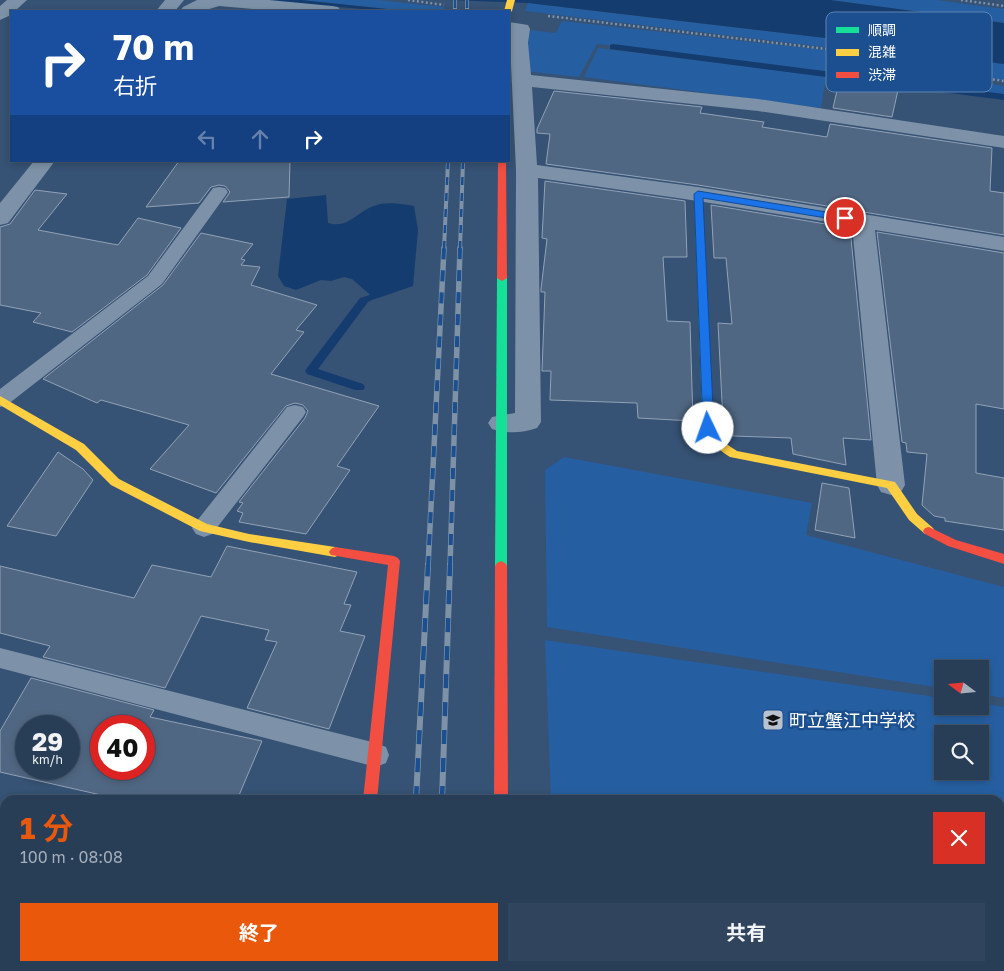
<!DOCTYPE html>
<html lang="ja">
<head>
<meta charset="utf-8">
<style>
	:root { --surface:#283e57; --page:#30455d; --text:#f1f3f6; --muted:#a5aeba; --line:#44576d; --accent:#ea580c }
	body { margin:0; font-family:"Golos Text","Noto Sans JP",sans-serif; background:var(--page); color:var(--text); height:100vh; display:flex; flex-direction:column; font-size:19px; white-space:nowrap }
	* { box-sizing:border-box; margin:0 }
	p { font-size:16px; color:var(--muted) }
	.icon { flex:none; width:28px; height:28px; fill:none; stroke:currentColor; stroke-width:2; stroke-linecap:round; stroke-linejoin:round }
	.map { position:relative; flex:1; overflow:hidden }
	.drawer { position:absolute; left:0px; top:795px; width:1005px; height:176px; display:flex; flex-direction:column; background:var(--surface); border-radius:15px 15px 0 0; box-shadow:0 2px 8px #0003,0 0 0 1px var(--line) }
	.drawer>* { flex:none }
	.banner { position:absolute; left:10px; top:10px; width:500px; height:152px; border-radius:0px; box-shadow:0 2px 8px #0003,0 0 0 1px var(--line); background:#1a4fa0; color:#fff; overflow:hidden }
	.needle { width:32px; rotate:286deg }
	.fabs { position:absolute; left:934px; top:660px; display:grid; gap:10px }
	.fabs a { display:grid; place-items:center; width:55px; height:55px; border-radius:0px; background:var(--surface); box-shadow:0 2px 8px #0003,0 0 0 1px var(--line); font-size:25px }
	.speed { position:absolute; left:15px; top:715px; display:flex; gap:10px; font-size:25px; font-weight:700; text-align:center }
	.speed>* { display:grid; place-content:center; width:65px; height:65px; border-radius:50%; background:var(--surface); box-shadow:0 2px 8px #0003,0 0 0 1px var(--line); line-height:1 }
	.speed small { font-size:12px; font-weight:400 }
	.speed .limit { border:8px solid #d22; background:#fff; color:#111 }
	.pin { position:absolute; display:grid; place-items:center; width:42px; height:42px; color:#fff; margin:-21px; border:2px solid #fff; border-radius:50%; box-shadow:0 1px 5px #0007 }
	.me { position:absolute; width:55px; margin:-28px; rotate:357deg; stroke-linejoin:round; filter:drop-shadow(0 0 4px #0008) }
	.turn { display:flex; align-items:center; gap:18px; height:105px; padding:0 20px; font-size:22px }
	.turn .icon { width:65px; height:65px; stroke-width:2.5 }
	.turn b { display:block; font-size:35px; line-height:42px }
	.lanes { display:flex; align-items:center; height:48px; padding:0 20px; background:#0003; justify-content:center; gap:25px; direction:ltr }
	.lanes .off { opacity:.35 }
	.round { display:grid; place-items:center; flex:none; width:52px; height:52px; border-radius:0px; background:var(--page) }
	.head { display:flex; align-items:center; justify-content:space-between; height:85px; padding:0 20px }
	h1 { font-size:30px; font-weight:700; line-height:38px; color:var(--accent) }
	.action { display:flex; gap:10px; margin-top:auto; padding:10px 20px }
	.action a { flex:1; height:58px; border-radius:0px; background:var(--accent); color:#fff; font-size:20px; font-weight:700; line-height:58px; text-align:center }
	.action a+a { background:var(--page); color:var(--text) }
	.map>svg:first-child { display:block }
	.green { fill:#265fa1; fill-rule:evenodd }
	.water { fill:#153c6e }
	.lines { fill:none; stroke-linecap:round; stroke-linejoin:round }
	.stream { fill:#153c6e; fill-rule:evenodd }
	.building { fill:#506783; stroke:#92a2b6; fill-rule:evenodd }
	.path { stroke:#7d92a8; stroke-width:2.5; stroke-dasharray:2 2.5; stroke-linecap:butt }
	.lane { fill:#7d92a8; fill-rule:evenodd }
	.street { fill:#7d92a8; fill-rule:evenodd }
	.fast { fill:#16e098; fill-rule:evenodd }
	.slow { fill:#ffcf43; fill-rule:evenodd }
	.jam { fill:#f24e42; fill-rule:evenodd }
	.rail-far2-casing { stroke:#7e92a7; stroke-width:4 }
	.rail-far1-casing { stroke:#7e92a7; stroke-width:5.5 }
	.rail-casing { stroke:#7e92a7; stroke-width:6 }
	.rail-far2 { stroke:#1b4f8f; stroke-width:2.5; stroke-dasharray:8; stroke-linecap:butt }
	.rail-far1 { stroke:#1b4f8f; stroke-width:4; stroke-dasharray:11; stroke-linecap:butt }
	.rail { stroke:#1b4f8f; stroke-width:4.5; stroke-dasharray:14; stroke-linecap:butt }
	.route { fill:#1a73e8; stroke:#114b97 }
	.labels { text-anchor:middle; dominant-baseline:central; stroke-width:5; stroke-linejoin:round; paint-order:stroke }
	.poi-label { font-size:18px; fill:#fff; stroke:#1b4f8f; text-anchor:start }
	.key { fill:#1b4f8f; stroke:#5f84b1; stroke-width:1 }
	.key-label { font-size:14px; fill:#fff }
</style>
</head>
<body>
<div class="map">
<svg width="1004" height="971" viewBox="0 0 1004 971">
	<rect width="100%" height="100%" fill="#365274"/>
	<g class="green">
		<polygon points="301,0 377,0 444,7 445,11 406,11"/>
		<polygon points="830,0 937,0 1004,9 1004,23"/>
		<polygon points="528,3 851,41 851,43 1004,64 1004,80 847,58 849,50 525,11"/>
		<polygon points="562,21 835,51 834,62 1004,86 1004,96 597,44 579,77 525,71 530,30 556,33"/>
		<polygon points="598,48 826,76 821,108 584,77"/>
		<polygon points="564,457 812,503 806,535 1004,587 1004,698 980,694 980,669 942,669 942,688 547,627 545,470"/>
		<path d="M545 640 942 698V706H980V703L1004 707V971H558V966H1000V800H551ZM942 734H980V771H942Z"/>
	</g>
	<g class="water">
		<polygon points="258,0 301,0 406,11 444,11 385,11"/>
		<polygon points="449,0 830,0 1004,23 1004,64 851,44 851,41 528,3"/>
		<path d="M326 195 328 223C349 229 356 212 374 206 386 201 402 204 414 206L418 230 413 286 375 299 352 279 344 277 331 281 321 280 296 290 284 286 278 276 287 199Z"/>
	</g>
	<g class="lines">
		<g class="stream">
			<polygon points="613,44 1004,94 1004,100 610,49 610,45"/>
			<polygon points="373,294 378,297 368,302 318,369 363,384 365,387 363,390 355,390 307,374 305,371 307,368 360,298"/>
		</g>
	</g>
	<g class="building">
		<polygon points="839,82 898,90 892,117 833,108"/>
		<polygon points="554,91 702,107 700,113 764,122 762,127 827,137 830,124 992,148 990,191 1004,193 1004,235 698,185 546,164 550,134 537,133 537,129"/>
		<polygon points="179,161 290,161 289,197 223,202 230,192 225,186 219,185 211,187 199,203 146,207"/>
		<polygon points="545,181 685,201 687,257 663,257 667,321 690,322 693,421 638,418 637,403 550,400 551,371 542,371 545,292 541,292 541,289 547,239 542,238"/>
		<polygon points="35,190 67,194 38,230 118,245 138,218 181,228 147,275 72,332 33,322 41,313 0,305 0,227 10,224"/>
		<polygon points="711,205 850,228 871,440 843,438 846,465 793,454 791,438 733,436 731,422 723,422 718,323 732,324 726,258 714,258"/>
		<polygon points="877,232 1004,253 1004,409 976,404 976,473 1004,478 1004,530 945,521 945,518 934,516 922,505 927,454 907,452 906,443 902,442"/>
		<polygon points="201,233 253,244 241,259 245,260 241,265 260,267 251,285 317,305 296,330 304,332 271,374 379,406 337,466 350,470 306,534 239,522 243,513 237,511 243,503 239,502 305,418 308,411 303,405 295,403 286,406 216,493 150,469 189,425 101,400 97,403 43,379 163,285"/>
		<polygon points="58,452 83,469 93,480 56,536 7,526"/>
		<polygon points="822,483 849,488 855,538 815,530"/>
		<polygon points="227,546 357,572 344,604 351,605 340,631 365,636 329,729 247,708 277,642 265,640 269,630 201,616 165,688 43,657 50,646 0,633 0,566 134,598 152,565 211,577"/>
		<path d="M31 678 154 710 150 717 262 741 237 800H123L0 772V731ZM26 726H69V769H26ZM101 726H144V769H101Z"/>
	</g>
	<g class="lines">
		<g class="path">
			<polyline points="408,0 444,5"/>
			<polyline points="961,0 1004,6"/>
			<polyline points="548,16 844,51 841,58 1004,81"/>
		</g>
		<g class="lane">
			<polygon points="219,187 225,188 228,192 162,284 7,405 0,407 0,389 148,276 213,188"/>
			<polygon points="295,405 303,407 306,412 303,417 212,534 204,537 196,534 192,528 196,522 287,407"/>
			<polygon points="0,648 376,743 386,747 389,755 386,763 376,767 0,668"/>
		</g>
		<g class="street">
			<polygon points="7,0 27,0 15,11 11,11 11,15 0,20 0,6"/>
			<polygon points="165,0 184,0 175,11 156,11"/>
			<polygon points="197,0 269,0 332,6 338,7 341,11 274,11 219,6 203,11 180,11 183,7"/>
			<path d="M509 22 528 25 530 29 528 43 531 75 758 99 1004 136V148L758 111 532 87 537 165 698 187 1004 237V251L875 230 905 485 901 492 891 495 881 492 877 485 852 226 698 201 538 178 541 422 537 428C523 433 506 434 492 429L488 423 492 417 515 413 516 170Z"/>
			<polygon points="34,161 55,161 8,223 0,225 0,203"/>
			<polygon points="0,907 5,909 5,943 0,941"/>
			<polygon points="98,966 146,966 148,971 100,971"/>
			<rect x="330" y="966" width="38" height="5"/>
		</g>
		<g class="fast">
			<polygon points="698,191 702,194 712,411 707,415 702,411 694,194"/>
			<polygon points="502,275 507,278 507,566 505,569 497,569 495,566 497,278"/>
			<rect x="493" y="966" width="16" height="5"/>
		</g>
		<g class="slow">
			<polygon points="507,0 515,0 512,11 509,13 509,11 504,11"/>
			<polygon points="0,396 84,444 119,479 207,524 249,534 335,547 339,549 341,552 339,555 335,557 249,542 200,531 111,485 76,450 0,405"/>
			<path d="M707 407 712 411C714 433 718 439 737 451L895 482 917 514 933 528 935 531 933 534H925L909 520 887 488 730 457C711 445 703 434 702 411Z"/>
		</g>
		<g class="jam">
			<polygon points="498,161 506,161 507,278 502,281 497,278"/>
			<polygon points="929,527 956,540 1004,554 1004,564 948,546 925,534 923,531 925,528"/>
			<polygon points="335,547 394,556 398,558 400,561 377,800 363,800 388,565 331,555 329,552 331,549"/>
			<polygon points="501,561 505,563 507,566 508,800 494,800 495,566 497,563"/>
		</g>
		<g class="rail-far2-casing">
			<g id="rail-far2">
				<polyline points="455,0 455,11"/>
				<polyline points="467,0 467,11"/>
				<polyline points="444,249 448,161"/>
				<polyline points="460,249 463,161"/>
			</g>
		</g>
		<g class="rail-far1-casing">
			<g id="rail-far1">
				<polyline points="428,567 444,248"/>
				<polyline points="450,567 460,248"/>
			</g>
		</g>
		<g class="rail-casing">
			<g id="rail">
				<polyline points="416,800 428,565"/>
				<polyline points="442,800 450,565"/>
				<polyline points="408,966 408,971"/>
				<polyline points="437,966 437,971"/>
			</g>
		</g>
		<use href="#rail-far2" class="rail-far2"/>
		<use href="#rail-far1" class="rail-far1"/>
		<use href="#rail" class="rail"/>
	</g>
	<polygon class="route" points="698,191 845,215 850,218 845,221 703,198 714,428 708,432 703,428 694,194"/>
	<defs>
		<g id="school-square" transform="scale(1.125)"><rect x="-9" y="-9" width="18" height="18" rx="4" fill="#b9c2ce" stroke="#1b4f8f"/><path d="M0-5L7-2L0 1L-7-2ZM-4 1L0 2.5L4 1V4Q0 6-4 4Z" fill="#111"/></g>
	</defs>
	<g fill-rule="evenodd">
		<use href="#school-square" x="773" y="720"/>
	</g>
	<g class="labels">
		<g class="poi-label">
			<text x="789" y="720">町立蟹江中学校</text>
		</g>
	</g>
	<rect x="826" y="12" width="166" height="80" rx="8" class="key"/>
	<rect x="836" y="27" width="23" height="6" fill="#16e098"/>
	<rect x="836" y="49" width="23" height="7" fill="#ffcf43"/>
	<rect x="836" y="72" width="23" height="6" fill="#f24e42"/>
	<g class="key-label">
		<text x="868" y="35">順調</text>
		<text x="868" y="57">混雑</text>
		<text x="868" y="80">渋滞</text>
	</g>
</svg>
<div class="fabs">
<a><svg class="needle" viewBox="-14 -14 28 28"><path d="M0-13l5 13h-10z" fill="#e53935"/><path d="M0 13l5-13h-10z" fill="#a5aeba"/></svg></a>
<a><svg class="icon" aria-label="search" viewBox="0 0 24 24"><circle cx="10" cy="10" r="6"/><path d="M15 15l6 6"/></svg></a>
</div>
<div class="speed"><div>29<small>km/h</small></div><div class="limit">40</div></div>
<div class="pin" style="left:845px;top:218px;background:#d93025"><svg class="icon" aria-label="arrive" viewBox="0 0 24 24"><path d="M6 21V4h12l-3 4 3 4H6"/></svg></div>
<svg class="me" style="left:708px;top:428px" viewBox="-20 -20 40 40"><circle r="19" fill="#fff"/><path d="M0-13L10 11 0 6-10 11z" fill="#1a73e8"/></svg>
<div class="banner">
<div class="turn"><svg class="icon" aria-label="right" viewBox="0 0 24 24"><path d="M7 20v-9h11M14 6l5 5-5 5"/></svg><div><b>70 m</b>右折</div></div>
<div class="lanes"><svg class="icon off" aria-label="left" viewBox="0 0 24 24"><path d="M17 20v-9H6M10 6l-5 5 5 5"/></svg><svg class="icon off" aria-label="ahead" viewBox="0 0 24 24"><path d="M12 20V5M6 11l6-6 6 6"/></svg><svg class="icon" aria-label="right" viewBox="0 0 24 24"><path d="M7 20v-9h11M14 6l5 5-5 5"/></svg></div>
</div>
<section class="drawer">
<div class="head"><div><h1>1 分</h1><p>100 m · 08:08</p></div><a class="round" style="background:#d93025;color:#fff"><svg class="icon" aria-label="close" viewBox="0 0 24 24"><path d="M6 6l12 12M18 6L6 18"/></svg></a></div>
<div class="action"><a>終了</a><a>共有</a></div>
</section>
</div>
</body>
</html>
